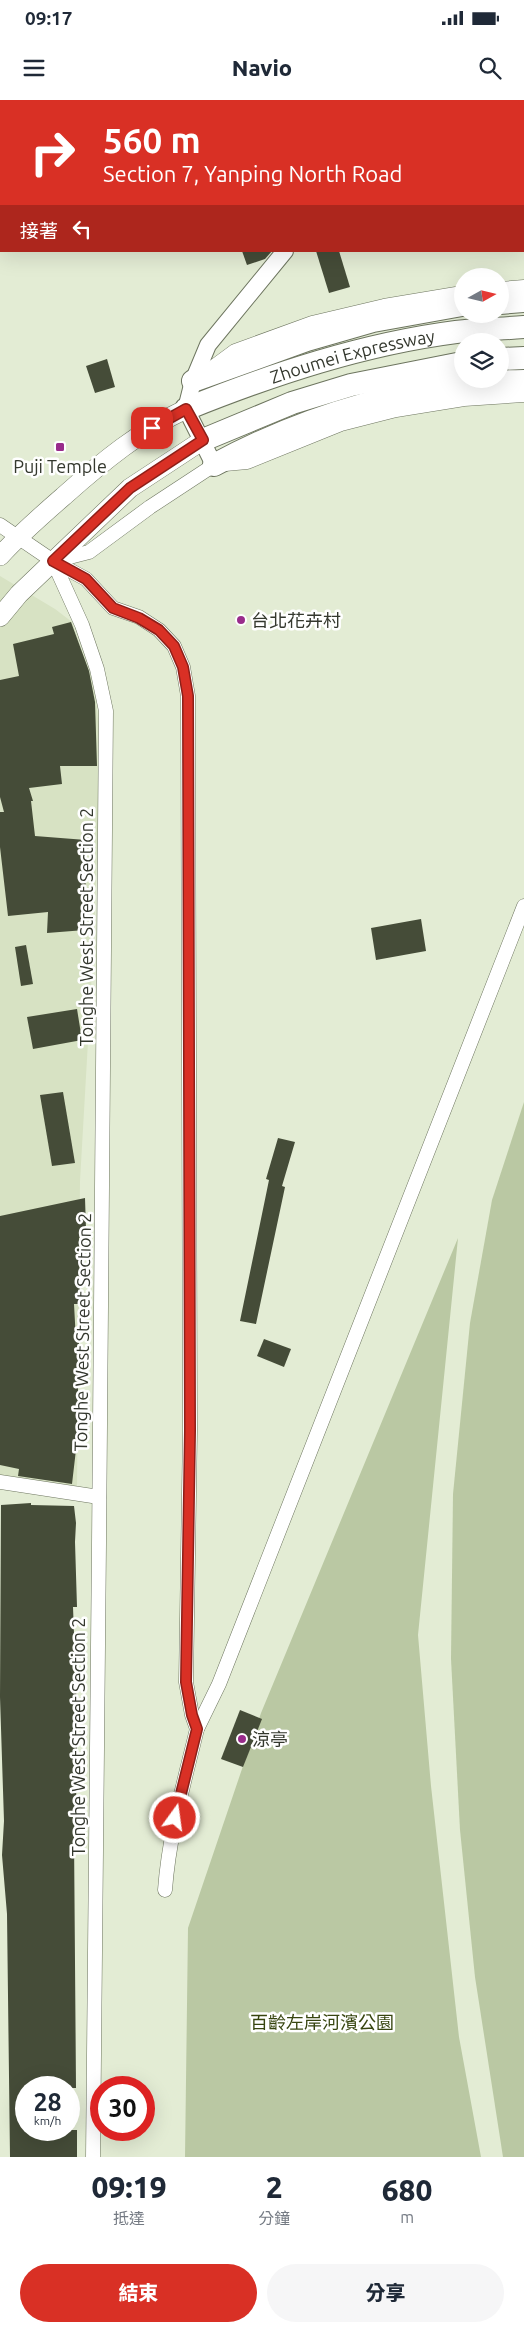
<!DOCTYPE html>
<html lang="zh-TW">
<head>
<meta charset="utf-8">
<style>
	:root { --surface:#fff; --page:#f6f6f7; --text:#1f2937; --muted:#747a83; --accent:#d93025 }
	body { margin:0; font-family:Ubuntu,"Noto Sans TC",sans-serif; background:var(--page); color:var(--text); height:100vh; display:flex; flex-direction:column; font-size:19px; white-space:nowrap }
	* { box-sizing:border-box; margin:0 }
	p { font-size:16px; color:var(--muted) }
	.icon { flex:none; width:28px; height:28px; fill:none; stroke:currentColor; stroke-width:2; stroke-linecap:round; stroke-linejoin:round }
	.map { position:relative; height:2057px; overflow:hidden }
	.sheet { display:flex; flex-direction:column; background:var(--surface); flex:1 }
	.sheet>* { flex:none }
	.guide { position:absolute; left:0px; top:0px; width:525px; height:152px; box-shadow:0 5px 20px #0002; background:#d93025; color:#fff; overflow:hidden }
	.needle { width:32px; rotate:82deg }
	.fabs { position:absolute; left:454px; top:168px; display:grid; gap:10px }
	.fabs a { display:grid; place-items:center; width:55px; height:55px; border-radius:50%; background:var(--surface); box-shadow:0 5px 20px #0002; font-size:25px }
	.speed { position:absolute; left:15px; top:1976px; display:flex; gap:10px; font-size:25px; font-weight:700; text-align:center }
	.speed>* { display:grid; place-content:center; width:65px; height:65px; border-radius:50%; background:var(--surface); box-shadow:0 5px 20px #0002; line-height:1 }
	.speed small { font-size:12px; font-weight:400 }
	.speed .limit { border:8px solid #d22; background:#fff; color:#111 }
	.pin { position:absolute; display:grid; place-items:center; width:42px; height:42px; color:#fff; margin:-21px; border-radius:10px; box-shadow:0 2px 8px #0006 }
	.me { position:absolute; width:55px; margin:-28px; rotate:14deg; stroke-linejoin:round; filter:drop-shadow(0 0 4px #0008) }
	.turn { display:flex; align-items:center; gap:18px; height:105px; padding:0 20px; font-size:22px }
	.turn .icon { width:65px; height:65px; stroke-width:2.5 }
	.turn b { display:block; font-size:35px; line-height:42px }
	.then { display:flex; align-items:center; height:48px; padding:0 20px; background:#0003; gap:10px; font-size:19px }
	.eta { display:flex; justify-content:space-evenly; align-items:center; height:85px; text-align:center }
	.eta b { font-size:30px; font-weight:800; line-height:35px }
	.primary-button { display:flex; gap:10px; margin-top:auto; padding:10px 20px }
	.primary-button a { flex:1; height:58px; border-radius:30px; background:var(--accent); color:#fff; font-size:20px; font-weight:800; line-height:58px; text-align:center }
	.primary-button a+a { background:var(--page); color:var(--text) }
	.status { display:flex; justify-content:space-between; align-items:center; height:35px; padding:0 25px; background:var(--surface); direction:ltr }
	.status svg { height:14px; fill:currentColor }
	header { display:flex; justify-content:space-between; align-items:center; height:65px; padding:0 20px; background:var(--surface); font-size:22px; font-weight:800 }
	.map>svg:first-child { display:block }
	.built { fill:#d7e2c3 }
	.green { fill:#bac8a3 }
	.building { fill:#454c38 }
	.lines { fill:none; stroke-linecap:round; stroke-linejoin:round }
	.minor-casing { stroke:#6d755f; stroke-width:15 }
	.tertiary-casing { stroke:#6d755f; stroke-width:18 }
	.secondary-casing { stroke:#6d755f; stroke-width:20 }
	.trunk-casing { stroke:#6d755f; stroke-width:24 }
	.minor { stroke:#fff; stroke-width:14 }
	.tertiary { stroke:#fff; stroke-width:16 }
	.secondary { stroke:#fff; stroke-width:19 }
	.trunk { stroke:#fff; stroke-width:22 }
	.route-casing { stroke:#8d1f18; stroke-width:12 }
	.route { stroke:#d93025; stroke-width:9 }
	.poi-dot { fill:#992b8b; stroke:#fff; stroke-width:2 }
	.labels { text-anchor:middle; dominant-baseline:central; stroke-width:5; stroke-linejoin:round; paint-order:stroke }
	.street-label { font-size:18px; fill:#34382e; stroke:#fff }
	.poi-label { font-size:18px; fill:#34382e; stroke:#fff; text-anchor:start }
	.park-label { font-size:18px; fill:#37450f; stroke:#fff }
</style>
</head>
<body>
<div class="status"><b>09:17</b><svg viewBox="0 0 49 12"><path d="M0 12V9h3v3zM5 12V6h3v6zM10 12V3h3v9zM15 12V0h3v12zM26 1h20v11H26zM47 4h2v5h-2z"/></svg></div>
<header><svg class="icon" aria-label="menu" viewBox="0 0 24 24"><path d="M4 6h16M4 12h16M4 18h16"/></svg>Navio<svg class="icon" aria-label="search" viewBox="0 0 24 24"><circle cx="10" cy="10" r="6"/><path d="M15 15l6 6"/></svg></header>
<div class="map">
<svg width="524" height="2057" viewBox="0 0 524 2057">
	<rect width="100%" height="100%" fill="#e3ecd4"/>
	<polygon class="built" points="0,476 55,509 72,522 94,584 101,644 94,837 80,1081 77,1388 0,1376"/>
	<g class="green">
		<polygon points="524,1002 524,2057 503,2057 475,1877 460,1730 451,1559 453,1394 470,1223 492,1100"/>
		<polygon points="458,1138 418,1535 431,1686 459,1937 481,2057 185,2057 188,1828 261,1613"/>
	</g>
	<g class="building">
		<polygon points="242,151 272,151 265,159 247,165"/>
		<polygon points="316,151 339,151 350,187 329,193"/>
		<polygon points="107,259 115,287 95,293 86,266"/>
		<polygon points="71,522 89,571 95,602 97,666 60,666 62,684 29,688 33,701 31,701 35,736 86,740 85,830 47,833 48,812 8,816 0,747 0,712 4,712 0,697 0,580 19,576 13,544 54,534 52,527"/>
		<polygon points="421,819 426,851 376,860 371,828"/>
		<polygon points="26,845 33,884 21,886 15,847"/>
		<polygon points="77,909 82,940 33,949 27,917"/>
		<polygon points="63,992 75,1063 52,1066 40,995"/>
		<polygon points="278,1038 295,1042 282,1086 285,1087 256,1224 240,1221 269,1080 266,1079"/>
		<polygon points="85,1098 86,1129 82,1131 81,1137 79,1138 80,1204 74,1204 76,1241 79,1241 77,1341 72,1384 18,1376 19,1369 0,1365 0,1116"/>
		<polygon points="264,1239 291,1249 284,1267 257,1256"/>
		<polygon points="31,1403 31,1405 74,1406 76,1423 75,1442 77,1507 73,1507 77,1613 77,1679 74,1736 76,1988 26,1988 26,2030 77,2030 77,2057 10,2057 7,1814 2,1755 4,1721 0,1597 1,1405"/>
		<polygon points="240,1610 262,1619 243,1667 221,1659"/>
	</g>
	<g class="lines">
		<g class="minor-casing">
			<g id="minor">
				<polyline points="49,1 49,0"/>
				<polyline points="0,77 1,75"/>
				<polyline points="500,189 524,187"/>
				<polyline points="212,268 235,251 312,223 384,206 462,193"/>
				<path d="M0 425 53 461 86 479 113 508 139 517 159 530 174 546 183 567 188 596 190 1331 186 1582 192 1615 197 1629C184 1683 169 1735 165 1790"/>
				<path d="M53 461 82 525 97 569 106 611C105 1093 96 1575 93 2057"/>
				<polyline points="54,461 89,452 150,407 214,365 247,362 341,324 396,310 464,299 524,295"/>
				<polyline points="0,1382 99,1397"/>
				<polyline points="197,1629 219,1584 524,806"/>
			</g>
		</g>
		<g class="tertiary-casing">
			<g id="tertiary">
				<polyline points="412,1 413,0"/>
				<polyline points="214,365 186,309 193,281 208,245 285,151"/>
			</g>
		</g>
		<g class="secondary-casing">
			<g id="secondary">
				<path d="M0 456C20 434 42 415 65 395 102 362 141 330 186 309"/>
				<polyline points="0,517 19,494 130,388 203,340"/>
			</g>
		</g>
		<g class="trunk-casing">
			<g id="trunk">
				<polyline points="500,203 524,201"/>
				<polyline points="500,259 524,258"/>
				<polyline points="193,281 307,240 373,221 462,205"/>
				<path id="s1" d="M186 309C273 274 363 244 456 232 478 229 501 229 524 227"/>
				<polyline points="203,340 292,303 351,285 462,263"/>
				<path d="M214 365C308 314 417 282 524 281"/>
			</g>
		</g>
		<use href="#minor" class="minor"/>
		<use href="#tertiary" class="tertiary"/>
		<use href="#secondary" class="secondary"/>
		<use href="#trunk" class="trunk"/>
	</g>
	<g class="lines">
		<g class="route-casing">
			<polyline id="route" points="152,328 186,309 203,340 130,388 53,461 86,479 113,508 139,518 159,530 174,546 183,567 188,596 190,1331 186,1582 192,1615 197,1629 175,1718"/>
		</g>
		<use href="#route" class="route"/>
	</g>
	<g class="poi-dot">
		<rect x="55" y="342" width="10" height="10" rx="2.5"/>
		<circle cx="241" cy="520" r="5"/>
		<circle cx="242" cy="1639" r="5"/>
	</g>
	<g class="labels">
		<g class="street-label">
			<text stroke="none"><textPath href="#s1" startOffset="175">Zhoumei Expressway</textPath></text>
			<text transform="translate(86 827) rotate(-90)">Tonghe West Street Section 2</text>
			<text transform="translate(82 1232) rotate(-89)">Tonghe West Street Section 2</text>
			<text transform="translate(78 1637) rotate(-90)">Tonghe West Street Section 2</text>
		</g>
		<g class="poi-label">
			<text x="60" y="366" text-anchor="middle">Puji Temple</text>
			<text x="251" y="520">台北花卉村</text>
			<text x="252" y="1639">涼亭</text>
		</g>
		<g class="park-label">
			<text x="322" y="1922">百齡左岸河濱公園</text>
		</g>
	</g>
</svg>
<div class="fabs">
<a><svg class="needle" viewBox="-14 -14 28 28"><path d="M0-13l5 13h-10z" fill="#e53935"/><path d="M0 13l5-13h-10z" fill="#747a83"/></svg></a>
<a><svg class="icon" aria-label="layers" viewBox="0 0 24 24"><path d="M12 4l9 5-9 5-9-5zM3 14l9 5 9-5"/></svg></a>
</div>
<div class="speed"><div>28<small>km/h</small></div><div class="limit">30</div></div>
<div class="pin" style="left:152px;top:328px;background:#d93025"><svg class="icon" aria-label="arrive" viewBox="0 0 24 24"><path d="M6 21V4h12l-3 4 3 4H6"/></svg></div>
<svg class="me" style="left:175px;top:1718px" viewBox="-20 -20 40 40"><circle r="17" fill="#d93025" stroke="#fff" stroke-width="3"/><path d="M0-11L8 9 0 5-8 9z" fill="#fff"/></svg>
<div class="guide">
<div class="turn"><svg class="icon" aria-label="right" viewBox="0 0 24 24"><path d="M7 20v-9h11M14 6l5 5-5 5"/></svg><div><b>560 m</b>Section 7, Yanping North Road</div></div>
<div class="then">接著<svg class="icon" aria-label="left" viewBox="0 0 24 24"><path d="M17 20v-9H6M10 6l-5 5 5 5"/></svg></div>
</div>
</div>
<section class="sheet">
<div class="eta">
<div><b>09:19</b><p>抵達</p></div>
<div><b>2</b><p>分鐘</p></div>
<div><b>680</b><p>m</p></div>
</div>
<div class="primary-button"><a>結束</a><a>分享</a></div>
</section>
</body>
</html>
